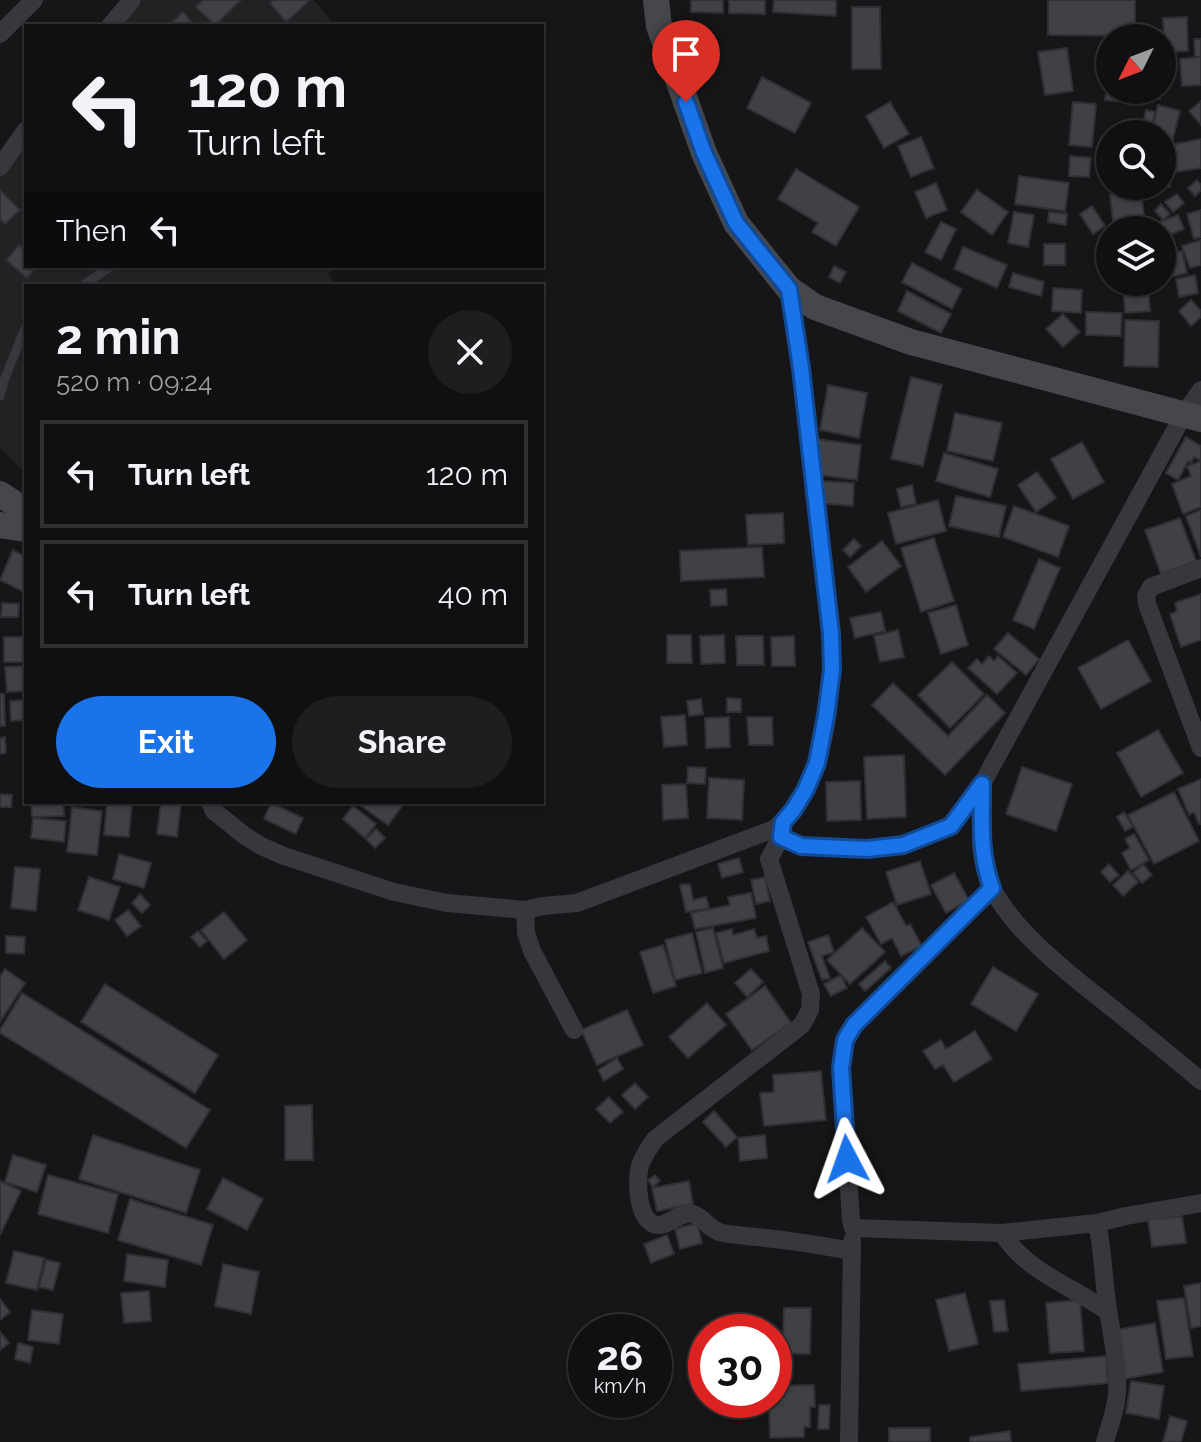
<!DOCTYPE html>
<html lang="en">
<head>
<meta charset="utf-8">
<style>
	:root { --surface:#101012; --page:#1e1e20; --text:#f1f3f6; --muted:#9c9d9f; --line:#303032; --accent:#1a73e8 }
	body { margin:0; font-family:Raleway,sans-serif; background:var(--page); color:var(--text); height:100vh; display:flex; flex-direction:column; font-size:30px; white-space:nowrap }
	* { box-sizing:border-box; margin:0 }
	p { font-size:26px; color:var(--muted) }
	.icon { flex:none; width:44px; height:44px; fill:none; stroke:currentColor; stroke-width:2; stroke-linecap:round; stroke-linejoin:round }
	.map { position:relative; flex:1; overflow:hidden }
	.drawer { position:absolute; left:24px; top:284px; width:520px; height:520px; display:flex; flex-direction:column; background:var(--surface); border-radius:0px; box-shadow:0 2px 6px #0004,0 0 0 2px var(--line) }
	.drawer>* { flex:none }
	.top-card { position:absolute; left:24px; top:24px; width:520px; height:244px; border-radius:0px; box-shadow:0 2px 6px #0004,0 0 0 2px var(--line); background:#101012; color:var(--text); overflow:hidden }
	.needle { width:52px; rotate:228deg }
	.controls { position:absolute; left:1096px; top:24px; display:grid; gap:16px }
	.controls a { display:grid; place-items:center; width:80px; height:80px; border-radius:50%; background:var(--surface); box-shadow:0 2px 6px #0004,0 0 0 2px var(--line); font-size:40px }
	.speed { position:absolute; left:568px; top:1314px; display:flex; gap:16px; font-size:40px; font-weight:700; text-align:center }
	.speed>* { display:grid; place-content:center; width:104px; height:104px; border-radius:50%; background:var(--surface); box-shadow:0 2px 6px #0004,0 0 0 2px var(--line); line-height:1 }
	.speed small { font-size:20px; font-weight:400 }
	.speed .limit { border:12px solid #d22; background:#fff; color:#111 }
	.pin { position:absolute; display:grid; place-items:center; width:68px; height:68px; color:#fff; margin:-82px -34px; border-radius:50% 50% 50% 0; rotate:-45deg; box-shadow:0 0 8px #0007 }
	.pin .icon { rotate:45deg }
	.me { position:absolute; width:88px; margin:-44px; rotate:356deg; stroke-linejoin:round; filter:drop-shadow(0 0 6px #0008) }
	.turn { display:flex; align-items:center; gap:28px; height:168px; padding:0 32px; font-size:36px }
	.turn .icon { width:104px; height:104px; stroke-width:2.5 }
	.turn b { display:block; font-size:56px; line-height:68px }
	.then { display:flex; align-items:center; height:76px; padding:0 32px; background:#0003; gap:16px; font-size:30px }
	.round { display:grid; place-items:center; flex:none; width:84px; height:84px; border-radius:42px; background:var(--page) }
	.overview { display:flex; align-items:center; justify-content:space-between; height:136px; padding:0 32px }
	h1 { font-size:48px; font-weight:700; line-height:60px }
	.button { display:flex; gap:16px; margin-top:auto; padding:16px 32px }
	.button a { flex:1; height:92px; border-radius:48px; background:var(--accent); color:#fff; font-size:32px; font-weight:700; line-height:92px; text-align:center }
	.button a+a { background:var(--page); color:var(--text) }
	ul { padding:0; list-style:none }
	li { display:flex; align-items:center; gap:24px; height:108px; margin:0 16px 12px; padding:0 16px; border:4px solid var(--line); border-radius:0px }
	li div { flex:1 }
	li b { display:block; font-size:30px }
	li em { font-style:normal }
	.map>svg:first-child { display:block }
	.built { fill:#222225 }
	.building { fill:#404145; stroke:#303034; stroke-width:2 }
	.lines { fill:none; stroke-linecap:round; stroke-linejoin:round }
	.lane { stroke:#37383d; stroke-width:9 }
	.street { stroke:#37383d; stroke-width:18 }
	.secondary { stroke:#45474d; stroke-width:26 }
	.route-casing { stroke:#114b97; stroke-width:20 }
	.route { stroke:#1a73e8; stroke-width:14 }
</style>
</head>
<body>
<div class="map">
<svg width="1201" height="1442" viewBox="0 0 1201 1442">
	<rect width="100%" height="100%" fill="#161618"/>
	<g class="built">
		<polygon points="142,0 314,0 335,26 120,26"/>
		<polygon points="26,138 26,266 336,266 328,274 336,286 26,286 26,474 0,448 0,169"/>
	</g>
	<g class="building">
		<polygon points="203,0 241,0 215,25 196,7"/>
		<polygon points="273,0 310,0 286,22 270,3"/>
		<polygon points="691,0 723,0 723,13 691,12"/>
		<polygon points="729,0 765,0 765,14 729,13"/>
		<polygon points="774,0 836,0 836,16 773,12"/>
		<polygon points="1048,0 1135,0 1135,36 1048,35"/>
		<polygon points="852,7 880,7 881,69 852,69"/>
		<polygon points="183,12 195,26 168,26"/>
		<polygon points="1187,17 1188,51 1165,52 1163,18"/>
		<polygon points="1161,30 1161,38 1147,38 1146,31"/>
		<polygon points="1194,39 1201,39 1201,57 1195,57"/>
		<polygon points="1067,48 1073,91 1045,95 1038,52"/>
		<polygon points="1201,57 1201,85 1182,86 1180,59"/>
		<polygon points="762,77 811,103 795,133 747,108"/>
		<polygon points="1108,78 1110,78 1110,90 1124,90 1122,102 1105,100"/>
		<polygon points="1126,90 1159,90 1160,99 1127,101"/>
		<polygon points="1201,101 1201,125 1189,111"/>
		<polygon points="890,102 909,134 884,148 866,116"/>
		<polygon points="1073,102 1096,104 1092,147 1069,145"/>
		<polygon points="1158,105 1180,111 1172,142 1162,140 1162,134 1151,134"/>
		<polygon points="1146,110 1155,112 1151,131 1142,129"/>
		<polygon points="921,137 934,168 911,177 898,146"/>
		<polygon points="1201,139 1201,168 1175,172 1170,145"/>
		<polygon points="1162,141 1169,143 1166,153 1162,152"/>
		<polygon points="1110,149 1110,177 1101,178 1099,150"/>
		<polygon points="1070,156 1091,158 1089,177 1069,176"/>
		<polygon points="796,169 859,207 836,246 812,232 818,223 778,199"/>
		<polygon points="1169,173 1170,187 1152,188 1151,186 1162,186 1162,174"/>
		<polygon points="1019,176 1069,183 1065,211 1015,204"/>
		<polygon points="1197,180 1201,185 1201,190 1195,196 1188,188"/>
		<polygon points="936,183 947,210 926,218 915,192"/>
		<polygon points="0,190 20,210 5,224 0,219"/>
		<polygon points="977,190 1008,212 992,235 961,212"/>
		<polygon points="1141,191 1144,217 1113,221 1110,195"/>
		<polygon points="1177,194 1184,203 1173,212 1165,202"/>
		<polygon points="1161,204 1170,214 1163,220 1155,211"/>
		<polygon points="1092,206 1105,226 1093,234 1080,214"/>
		<polygon points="1201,210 1201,237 1194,239 1187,214"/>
		<polygon points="1014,212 1034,215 1028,247 1008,243"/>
		<polygon points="1049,212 1067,214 1066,225 1048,222"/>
		<polygon points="1178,215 1184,229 1162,238 1162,230 1155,230 1152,225"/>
		<polygon points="941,222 956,229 941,260 925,252"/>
		<polygon points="1201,240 1201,265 1190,268 1182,246"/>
		<rect x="1044" y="244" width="21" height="21"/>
		<polygon points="19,245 26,251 26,266 37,266 27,278 6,260"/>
		<polygon points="963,247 1007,265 997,288 954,269"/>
		<polygon points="1182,251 1187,273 1162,279 1162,256"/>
		<polygon points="912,263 962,289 952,309 902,282"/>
		<polygon points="834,266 846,272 840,283 829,277"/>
		<polygon points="1013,273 1044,282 1041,296 1009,287"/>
		<polygon points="1195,275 1198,293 1179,297 1176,279"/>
		<polygon points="1123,282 1148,282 1150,311 1125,313"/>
		<polygon points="1053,288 1082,290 1081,313 1052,311"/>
		<polygon points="907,291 951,314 941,333 898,311"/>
		<polygon points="1191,300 1201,311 1201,317 1191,326 1179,311"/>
		<polygon points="1086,312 1122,313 1121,336 1086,335"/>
		<polygon points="1063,314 1080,332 1063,347 1046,329"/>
		<polygon points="1125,320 1159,321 1158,367 1124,366"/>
		<polygon points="911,377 942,385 923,466 891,459"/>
		<polygon points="828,385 867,393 859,438 820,430"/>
		<polygon points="955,413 1002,423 993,461 947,451"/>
		<polygon points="1186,437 1201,446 1201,459 1200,460 1194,457 1191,463 1188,461 1178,480 1166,473"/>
		<polygon points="817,439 861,445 857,480 812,474"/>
		<polygon points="1082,442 1104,482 1073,499 1051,459"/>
		<polygon points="944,453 998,469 990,497 936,481"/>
		<polygon points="1201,461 1201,507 1183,514 1172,484 1191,476 1187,466"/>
		<polygon points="1037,472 1056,498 1036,512 1018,485"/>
		<polygon points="821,481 854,483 853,506 819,503"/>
		<polygon points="912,485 916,504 901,507 897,489"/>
		<polygon points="956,496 1006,506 999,537 949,526"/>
		<polygon points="938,500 946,531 896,544 888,513"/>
		<polygon points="1014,506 1069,526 1058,557 1003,537"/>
		<polygon points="1201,510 1201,557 1186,516"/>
		<polygon points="783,513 784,543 748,545 746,515"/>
		<polygon points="1180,518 1196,561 1161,574 1145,530"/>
		<polygon points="934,538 954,601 921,612 901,548"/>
		<polygon points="854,539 861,546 850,557 843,550"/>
		<polygon points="882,541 901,566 866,592 848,567"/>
		<polygon points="762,547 764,577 681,581 680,551"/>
		<polygon points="13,550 26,557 26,593 0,580"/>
		<polygon points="1039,559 1060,568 1034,629 1013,620"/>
		<polygon points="726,589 727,605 711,606 710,590"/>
		<polygon points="1201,594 1201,640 1181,647 1170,614 1177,611 1175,603"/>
		<polygon points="2,603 19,604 18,617 1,617"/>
		<polygon points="956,605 968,645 941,654 928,613"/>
		<polygon points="881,612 885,631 855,638 850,618"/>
		<polygon points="898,630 904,657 880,662 874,636"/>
		<polygon points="1008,633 1039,659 1026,675 994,649"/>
		<polygon points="667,635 691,635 692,663 667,663"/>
		<polygon points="724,635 725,663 701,664 700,636"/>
		<polygon points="736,636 763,636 764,665 737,665"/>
		<polygon points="794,636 795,666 772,666 771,637"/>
		<rect x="4" y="637" width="22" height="25"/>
		<polygon points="1128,640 1151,681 1101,709 1078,668"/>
		<polygon points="989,656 994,661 998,656 1017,673 997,694 968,668 977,659 982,664"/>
		<polygon points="952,662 984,694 950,728 918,695"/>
		<polygon points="26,666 26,691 7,692 5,667"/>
		<polygon points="893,683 948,736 987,695 1005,713 945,775 872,705"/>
		<polygon points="0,694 4,694 5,726 0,726"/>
		<polygon points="727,698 741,699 741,712 727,712"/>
		<polygon points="701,699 703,714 689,716 687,701"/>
		<polygon points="26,700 26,720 11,721 10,701"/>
		<polygon points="685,715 687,745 664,747 661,717"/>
		<polygon points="729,717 730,747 706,748 705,718"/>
		<polygon points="747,717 772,717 773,745 749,745"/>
		<polygon points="1158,730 1183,773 1141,797 1117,753"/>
		<polygon points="5,737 6,753 0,754 0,738"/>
		<polygon points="904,755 906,817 867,819 864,757"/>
		<polygon points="688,767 706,768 705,784 687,783"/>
		<polygon points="1022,767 1072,784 1056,831 1006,814"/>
		<polygon points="709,778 744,780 742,820 707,818"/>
		<polygon points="1201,779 1201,824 1199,824 1194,812 1189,815 1178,789"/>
		<polygon points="860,781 861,820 827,821 826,782"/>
		<polygon points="686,784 688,818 663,820 662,785"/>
		<polygon points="1174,792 1199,841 1154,864 1128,815"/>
		<polygon points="0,794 12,795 11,807 0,807"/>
		<polygon points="31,802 63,802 64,816 32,817"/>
		<polygon points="107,802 132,803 129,837 104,835"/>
		<polygon points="161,802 181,803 177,837 157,834"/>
		<polygon points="356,802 405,802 388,825"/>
		<polygon points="271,803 303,818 296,834 264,819"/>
		<polygon points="353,806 376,824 365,838 343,819"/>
		<polygon points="72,807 102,811 97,855 67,852"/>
		<polygon points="1124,812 1133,827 1125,831 1117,817"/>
		<polygon points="33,818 66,821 64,842 31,838"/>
		<polygon points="376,829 385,838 375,848 366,839"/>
		<polygon points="1134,834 1149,860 1131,870 1122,853 1130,848 1125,839"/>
		<polygon points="119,854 151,863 144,888 113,879"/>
		<polygon points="739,858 743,872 722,878 718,864"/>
		<polygon points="920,861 931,894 897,905 886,872"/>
		<polygon points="1109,864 1119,875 1110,882 1101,872"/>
		<polygon points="1143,864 1152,875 1142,883 1133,873"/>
		<polygon points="15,867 40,869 36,911 11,908"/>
		<polygon points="1128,871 1138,882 1123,896 1113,885"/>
		<polygon points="954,873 969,900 946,913 931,885"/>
		<polygon points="89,877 120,887 109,920 78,910"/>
		<polygon points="765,877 770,901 756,904 751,880"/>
		<polygon points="690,884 693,900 706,897 709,908 686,912 680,885"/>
		<polygon points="751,893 756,918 695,929 691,913 730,905 728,897"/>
		<polygon points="140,894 150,905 142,913 132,903"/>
		<polygon points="893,902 906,926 910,924 922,946 901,956 892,938 881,944 866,917"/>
		<polygon points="128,910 141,926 127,936 115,920"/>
		<polygon points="224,912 247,940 224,959 201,930"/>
		<polygon points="713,928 723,968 705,973 696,932"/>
		<polygon points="862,928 885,952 850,984 827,960"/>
		<polygon points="732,929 733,935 754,929 757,938 766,936 769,951 724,963 716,933"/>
		<polygon points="198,931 207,941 200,947 191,937"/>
		<polygon points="692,933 702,973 675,980 665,940"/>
		<polygon points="828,935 834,952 822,956 830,978 822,980 808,942"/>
		<polygon points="6,936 25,937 24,954 6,953"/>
		<polygon points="663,945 676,986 653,993 640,952"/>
		<polygon points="885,961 891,968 865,991 859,984"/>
		<polygon points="993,967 1038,994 1016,1031 971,1004"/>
		<polygon points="5,969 25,983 0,1022 0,977"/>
		<polygon points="751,969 763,982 747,997 735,983"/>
		<polygon points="841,975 847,988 831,996 824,984"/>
		<polygon points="105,984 218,1055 195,1093 81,1022"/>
		<polygon points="765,986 791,1023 752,1050 726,1014"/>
		<polygon points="22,993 210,1110 186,1148 0,1033 0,1030"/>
		<polygon points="707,1003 726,1025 688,1058 669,1037"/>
		<polygon points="627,1010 643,1045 597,1065 581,1030"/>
		<polygon points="975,1031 992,1059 954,1082 943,1065 935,1069 923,1051 941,1040 946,1049"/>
		<polygon points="617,1058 623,1069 604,1081 598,1070"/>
		<polygon points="821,1071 826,1120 764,1126 760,1093 774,1092 773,1075"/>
		<polygon points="635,1083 648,1097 635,1109 622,1095"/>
		<polygon points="609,1097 623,1112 610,1123 596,1109"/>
		<polygon points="312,1105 313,1160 285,1160 285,1106"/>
		<polygon points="714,1111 737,1137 726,1147 703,1122"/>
		<polygon points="93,1135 200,1170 186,1213 79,1179"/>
		<polygon points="765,1135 767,1158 740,1161 738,1138"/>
		<polygon points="13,1155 46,1165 37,1192 5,1182"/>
		<polygon points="48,1175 118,1194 108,1233 38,1214"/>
		<polygon points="655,1175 660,1181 653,1187 648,1180"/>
		<polygon points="223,1178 263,1199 247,1230 207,1209"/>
		<polygon points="0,1181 21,1191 0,1235"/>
		<polygon points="689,1181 693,1204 657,1211 652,1188"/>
		<polygon points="130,1199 213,1225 201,1265 118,1240"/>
		<polygon points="1182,1216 1186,1243 1152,1247 1148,1220"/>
		<polygon points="697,1223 702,1243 680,1249 675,1229"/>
		<polygon points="667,1235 674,1254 651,1263 644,1244"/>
		<polygon points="14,1251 44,1258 37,1290 6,1283"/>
		<polygon points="127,1254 168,1260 165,1287 124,1281"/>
		<polygon points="46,1260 60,1263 53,1290 39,1287"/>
		<polygon points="223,1264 259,1272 251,1314 215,1306"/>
		<polygon points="1201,1283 1201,1326 1191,1328 1184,1286"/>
		<polygon points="149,1291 151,1321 124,1323 121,1293"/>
		<polygon points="965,1293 978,1344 949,1351 936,1300"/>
		<polygon points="1184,1298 1193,1356 1166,1359 1157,1301"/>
		<polygon points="0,1299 10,1312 0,1320"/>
		<polygon points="1004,1300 1008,1331 994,1332 990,1301"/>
		<polygon points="1080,1300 1084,1351 1050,1353 1046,1303"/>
		<polygon points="784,1308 811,1308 810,1354 775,1353 776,1335 783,1335"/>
		<polygon points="32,1310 63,1314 59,1344 28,1340"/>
		<polygon points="1155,1323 1163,1372 1123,1379 1115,1330"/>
		<polygon points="0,1332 9,1343 0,1350"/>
		<polygon points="18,1343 33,1347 30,1363 15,1359"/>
		<polygon points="1106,1356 1108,1383 1021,1391 1018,1364"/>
		<polygon points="1131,1381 1164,1386 1159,1419 1126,1413"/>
		<polygon points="814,1385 815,1407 810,1407 810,1427 804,1427 804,1437 770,1438 769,1400 774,1400 774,1386"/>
		<polygon points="819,1405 830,1405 829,1429 818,1429"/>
		<polygon points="1170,1416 1187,1421 1181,1442 1163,1442"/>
		<rect x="889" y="1428" width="41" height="14"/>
		<polygon points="1010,1431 1011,1442 970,1442 970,1437"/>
	</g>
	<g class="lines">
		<g class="lane">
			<polyline points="82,286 111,266"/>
			<polyline points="0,396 5,378 26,326"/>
		</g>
		<g class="street">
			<polyline points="110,26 132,0"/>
			<polyline points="0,34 34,0"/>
			<polyline points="0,167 26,130"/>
			<path d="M1201 390 1184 414 982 784C982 810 978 844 985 869 998 922 1074 978 1116 1011 1144 1034 1173 1057 1201 1081"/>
			<polyline points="1201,568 1151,587 1146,596 1147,604 1201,748"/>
			<path d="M210 802 214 811 245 836 261 846 284 856 394 892 447 903 525 910 543 906 577 903 774 829C827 786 833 696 831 634L801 368 789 289"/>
			<polyline points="782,825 781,837 801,846 867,849 903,845 951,826 982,784"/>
			<path d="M781 837 769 859 811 994 810 1010 802 1025 655 1139C649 1148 643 1156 640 1166 636 1180 637 1224 658 1225 669 1226 681 1210 693 1214 704 1217 708 1230 723 1233 737 1236 752 1236 766 1238 795 1241 824 1246 852 1251"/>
			<polyline points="992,888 854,1025 845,1040 841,1068 851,1220 853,1228 1002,1233 1097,1223 1126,1216 1201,1203"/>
			<polyline points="525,910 526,933 532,951 574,1030"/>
			<path d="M1097 1223C1103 1250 1103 1276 1107 1302 1111 1333 1119 1364 1117 1394 1116 1411 1109 1426 1105 1442"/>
			<path d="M1002 1233C1029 1274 1071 1285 1108 1312"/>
			<polyline points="849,1442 852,1241"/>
		</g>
		<g class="secondary">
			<polyline points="656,0 659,26 704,153 736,223 789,289 815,307 911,342 1201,419"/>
			<polyline points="0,494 15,504 26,514"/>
			<polyline points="0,525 26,529"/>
		</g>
	</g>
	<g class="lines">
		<g class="route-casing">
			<path id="route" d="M686 102 704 153 736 223 789 289 801 368 831 634 832 670 826 716 817 763 806 789 794 809 783 822 781 837 801 846 867 849 903 845 951 826 982 784C982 820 979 854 992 888L854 1025 845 1040 841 1068 847 1159"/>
		</g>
		<use href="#route" class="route"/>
	</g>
</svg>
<div class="controls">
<a><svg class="needle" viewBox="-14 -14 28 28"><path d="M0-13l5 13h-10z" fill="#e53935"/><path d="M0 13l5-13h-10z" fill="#9c9d9f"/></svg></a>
<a><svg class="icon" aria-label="search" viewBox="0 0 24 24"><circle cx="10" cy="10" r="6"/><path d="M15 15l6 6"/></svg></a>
<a><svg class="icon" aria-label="layers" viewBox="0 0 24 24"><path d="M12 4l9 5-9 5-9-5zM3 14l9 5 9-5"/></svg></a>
</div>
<div class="speed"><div>26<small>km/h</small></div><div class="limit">30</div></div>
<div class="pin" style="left:686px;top:102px;background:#d93025"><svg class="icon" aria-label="arrive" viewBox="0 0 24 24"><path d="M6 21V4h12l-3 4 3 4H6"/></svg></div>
<svg class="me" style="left:847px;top:1159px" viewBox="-20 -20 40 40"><path d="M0-17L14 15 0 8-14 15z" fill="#1a73e8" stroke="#fff" stroke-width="4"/></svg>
<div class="top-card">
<div class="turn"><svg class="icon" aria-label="left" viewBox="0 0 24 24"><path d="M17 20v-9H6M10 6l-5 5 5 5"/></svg><div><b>120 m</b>Turn left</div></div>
<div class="then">Then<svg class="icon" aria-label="left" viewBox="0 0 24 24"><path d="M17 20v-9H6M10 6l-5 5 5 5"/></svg></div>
</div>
<section class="drawer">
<div class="overview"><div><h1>2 min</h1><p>520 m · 09:24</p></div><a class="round"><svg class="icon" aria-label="close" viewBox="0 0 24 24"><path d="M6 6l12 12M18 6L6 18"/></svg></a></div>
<ul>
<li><svg class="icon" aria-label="left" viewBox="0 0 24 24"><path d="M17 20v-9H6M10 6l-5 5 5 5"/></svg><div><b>Turn left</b></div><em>120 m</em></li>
<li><svg class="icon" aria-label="left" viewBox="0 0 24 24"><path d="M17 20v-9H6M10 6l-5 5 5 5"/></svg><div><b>Turn left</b></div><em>40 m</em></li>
</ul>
<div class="button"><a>Exit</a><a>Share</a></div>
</section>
</div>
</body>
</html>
